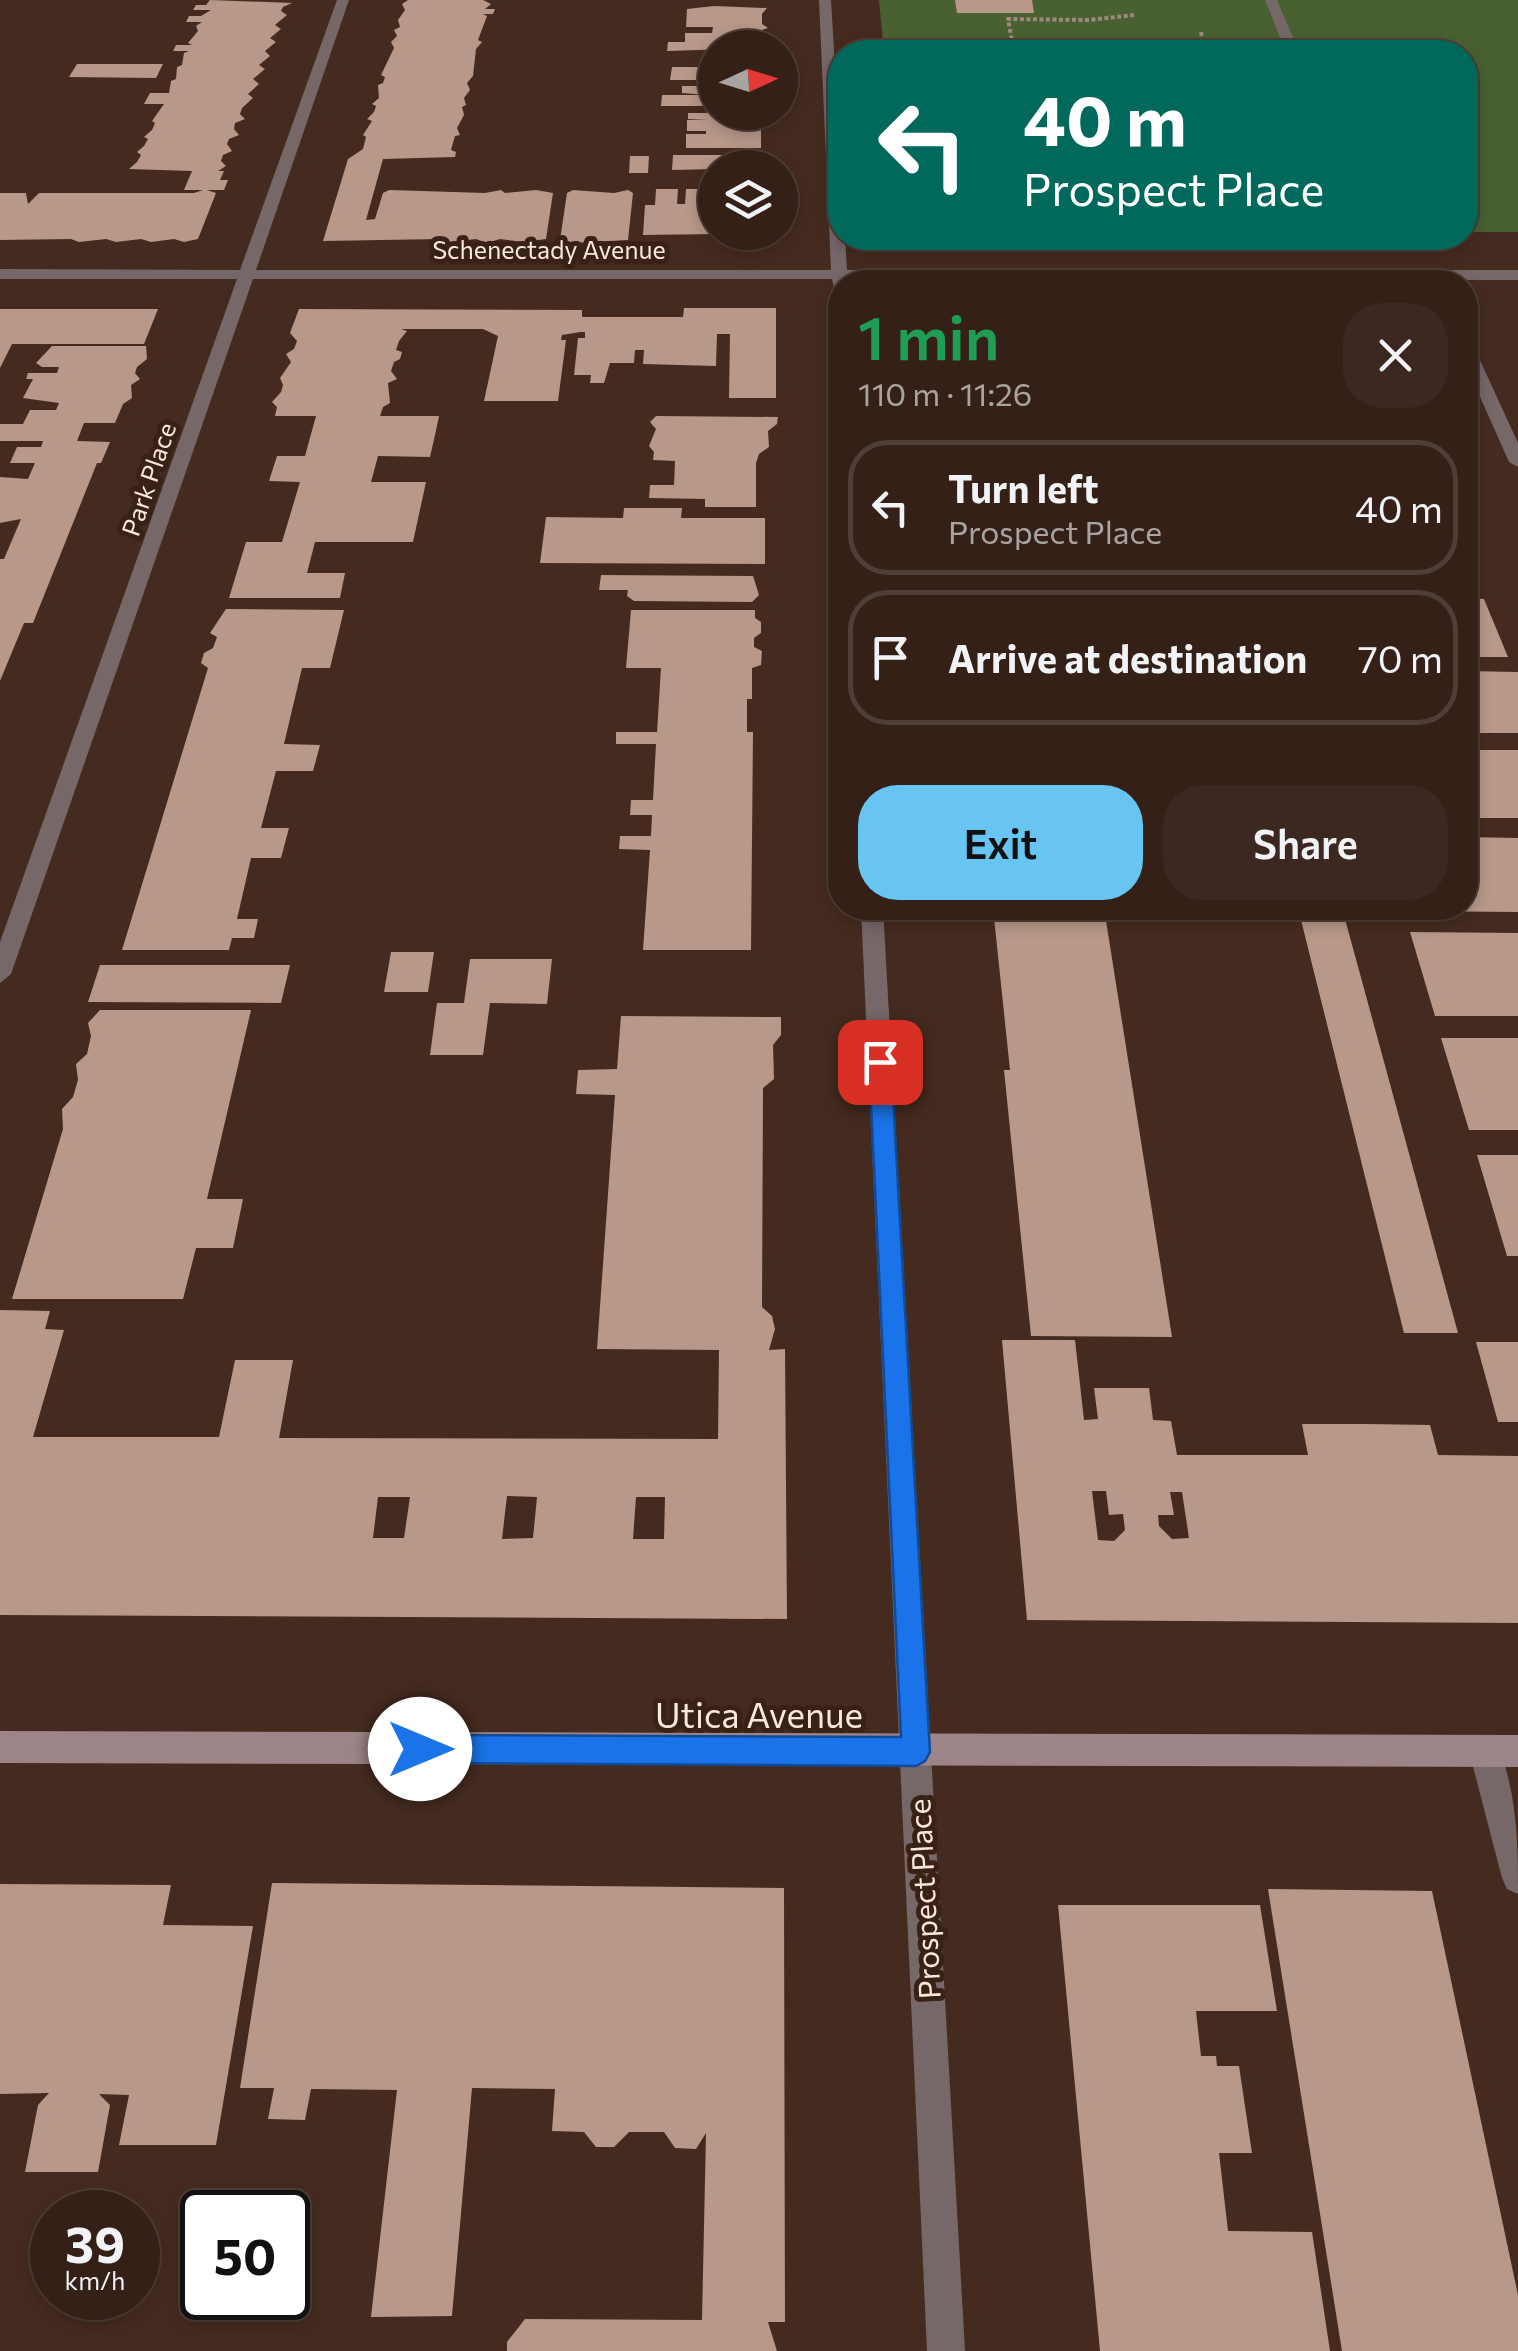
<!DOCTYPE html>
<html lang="en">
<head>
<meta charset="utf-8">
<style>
	:root { --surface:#342017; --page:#3c2820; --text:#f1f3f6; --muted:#a9a3a1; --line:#4e3e36; --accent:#68c4f0 }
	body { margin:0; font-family:Commissioner,sans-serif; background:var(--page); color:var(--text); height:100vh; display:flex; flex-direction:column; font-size:38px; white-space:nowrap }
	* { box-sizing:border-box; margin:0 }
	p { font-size:32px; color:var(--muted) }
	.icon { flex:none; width:55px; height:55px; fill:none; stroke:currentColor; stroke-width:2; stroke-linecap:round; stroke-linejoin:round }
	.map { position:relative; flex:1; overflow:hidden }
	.sheet { position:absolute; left:828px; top:270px; width:650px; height:650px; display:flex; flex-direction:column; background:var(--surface); border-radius:40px; box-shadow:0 5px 15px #0003,0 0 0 2px var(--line) }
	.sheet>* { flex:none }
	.banner { position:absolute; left:828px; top:40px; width:650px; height:210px; border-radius:40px; box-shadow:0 5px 15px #0003,0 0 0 2px var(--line); background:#00695c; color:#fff; overflow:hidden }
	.needle { width:65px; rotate:86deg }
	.buttons { position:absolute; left:698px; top:30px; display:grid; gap:20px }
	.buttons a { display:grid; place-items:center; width:100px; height:100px; border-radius:50%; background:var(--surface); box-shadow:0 5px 15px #0003,0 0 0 2px var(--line); font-size:50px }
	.speed { position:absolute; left:30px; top:2190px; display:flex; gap:20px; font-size:50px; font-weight:700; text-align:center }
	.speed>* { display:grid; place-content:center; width:130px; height:130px; border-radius:50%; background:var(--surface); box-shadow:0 5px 15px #0003,0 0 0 2px var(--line); line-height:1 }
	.speed small { font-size:25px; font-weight:400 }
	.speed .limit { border:5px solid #111; border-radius:15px; background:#fff; color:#111 }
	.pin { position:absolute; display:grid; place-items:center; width:85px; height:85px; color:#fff; margin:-42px; border-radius:20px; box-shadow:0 5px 15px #0006 }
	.me { position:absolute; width:110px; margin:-55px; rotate:90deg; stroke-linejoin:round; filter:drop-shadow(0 0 8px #0008) }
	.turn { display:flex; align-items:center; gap:35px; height:210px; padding:0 30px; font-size:45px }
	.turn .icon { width:130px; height:130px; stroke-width:2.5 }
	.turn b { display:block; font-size:70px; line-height:85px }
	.round { display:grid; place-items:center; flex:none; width:105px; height:105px; border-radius:40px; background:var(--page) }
	.overview { display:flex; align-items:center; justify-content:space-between; height:170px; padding:0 30px }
	h1 { font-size:60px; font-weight:600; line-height:75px; color:#1e9e55 }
	.primary-button { display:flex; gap:20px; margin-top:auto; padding:20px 30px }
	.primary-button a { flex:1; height:115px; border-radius:40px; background:var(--accent); color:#111; font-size:40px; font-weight:600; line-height:115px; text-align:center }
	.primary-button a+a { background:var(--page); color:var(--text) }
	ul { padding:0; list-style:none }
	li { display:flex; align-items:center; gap:30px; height:135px; margin:0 20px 15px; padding:0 10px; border:5px solid var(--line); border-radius:40px }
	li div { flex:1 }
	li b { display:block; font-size:38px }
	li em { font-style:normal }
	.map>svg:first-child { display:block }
	.green { fill:#496031 }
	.building { fill:#b79889; fill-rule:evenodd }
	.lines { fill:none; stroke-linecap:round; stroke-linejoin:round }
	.path { stroke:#9e897e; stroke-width:4; stroke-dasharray:4 2.5; stroke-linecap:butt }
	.lane { fill:#766769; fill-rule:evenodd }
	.street { fill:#766769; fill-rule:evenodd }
	.secondary { fill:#9c8488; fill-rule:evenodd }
	.route { fill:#1a73e8; stroke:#114b97; stroke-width:2.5 }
	.labels { text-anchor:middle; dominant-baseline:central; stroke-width:10; stroke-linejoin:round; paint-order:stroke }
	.far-street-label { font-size:25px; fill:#f9e8e0; stroke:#3a2115 }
	.street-label { font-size:30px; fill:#f9e8e0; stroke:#3a2115 }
	.near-street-label { font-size:35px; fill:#f9e8e0; stroke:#3a2115 }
</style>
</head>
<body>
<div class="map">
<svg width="1518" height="2351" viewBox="0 0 1518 2351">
	<rect width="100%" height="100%" fill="#452b1f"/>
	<polygon class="green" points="879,0 1518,0 1518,232 1465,232 1465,52 884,52"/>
	<g class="building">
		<polygon points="210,0 292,3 283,7 281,11 287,15 275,25 281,29 270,38 276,42 265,51 270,56 259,65 265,69 253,79 259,84 248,94 253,98 242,108 240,114 245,119 235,123 234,129 239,135 229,139 227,144 232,151 223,155 221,161 226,166 218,171 224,171 220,180 228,180 224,190 207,190 216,193 198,239 184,242 174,239 151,242 141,239 116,242 106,239 79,242 71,239 0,240 0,193 26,193 28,204 39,193 194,193 203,190 184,190 192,171 129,169 137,162 141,155 137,152 144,146 148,139 144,137 152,130 155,123 152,121 164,104 144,104 150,93 169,93 171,81 176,79 177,67 182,65 184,53 189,51 173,51 176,45 192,45 188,43 198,31 196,26 202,22 186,22 189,16 201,16 211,10 193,10 196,5 206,5"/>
		<polygon points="408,0 483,0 491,4 485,9 495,9 493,14 483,14 487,16 478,40 482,42 476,49 473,76 467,83 470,90 464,98 466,105 462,107 464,115 457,128 460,135 455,136 451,150 456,152 455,157 383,159 366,220 375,219 383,193 389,190 485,193 501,190 505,193 536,190 553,193 546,239 523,242 500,239 487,243 476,239 451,242 440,239 323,241 348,159 363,149 366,137 363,135 372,121 367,119 374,112 376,106 372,104 379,98 378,85 383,83 385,77 381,75 394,48 391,42 397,36 394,30 400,27 398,20 405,10 402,4"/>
		<polygon points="955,0 1032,0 1034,13 957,13"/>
		<polygon points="714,6 767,8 762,14 762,24 768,28 762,30 767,36 762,37 762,48 667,51 668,42 685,42 685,33 712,33 713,27 686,27 687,9"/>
		<polygon points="708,54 715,55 715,112 761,112 761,148 686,148 686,134 706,134 706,131 687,131 687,120 707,119 688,119 688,113 707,113 707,106 661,106 662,95 708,95 682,93 682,86 708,86 709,80 670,80 672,67 708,67"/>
		<polygon points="77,64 163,64 156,78 69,77"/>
		<polygon points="673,155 759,155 759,168 672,170"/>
		<polygon points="630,156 649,156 648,173 629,173"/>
		<polygon points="656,189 678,189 677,204 685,204 686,189 710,189 709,205 715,205 715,234 643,235 645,205 655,205"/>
		<polygon points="573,190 614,193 628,190 633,193 628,240 571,243 560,240 567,193"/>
		<polygon points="716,232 774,232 774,239 770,242 725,241"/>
		<polygon points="684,308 776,308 776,398 729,398 730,334 717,334 716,366 643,364 644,350 635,350 634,363 610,363 604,383 590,383 591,375 574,375 578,338 585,338 585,332 580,332 562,335 561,340 566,340 558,401 484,401 498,336 483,329 401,329 407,331 399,341 396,350 402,352 400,359 394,362 391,371 397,379 388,383 390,403 383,407 380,416 439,416 435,435 430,457 378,456 371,482 426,482 413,542 315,542 307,573 345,573 340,598 229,598 246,542 282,542 300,482 269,481 277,456 305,456 316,416 275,416 277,407 272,402 281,392 283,385 280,378 291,362 286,354 294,349 297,341 290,333 299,309 582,310 582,317 683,317"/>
		<polygon points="0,309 158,309 144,344 12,344 0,368"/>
		<polygon points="52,346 146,346 147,359 137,367 135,373 140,379 131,385 132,398 123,404 115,423 84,423 77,441 110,442 101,463 97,463 33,623 24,623 0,681 0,559 4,559 21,519 0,523 0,477 28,479 35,463 10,463 17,447 41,447 43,441 0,441 0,424 23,424 30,410 56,410 59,403 23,398 33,379 26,379 28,373 57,373 59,367 42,367 36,363"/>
		<polygon points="656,416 778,417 777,424 768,431 769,447 759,454 756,463 756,507 705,507 705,499 649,498 650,485 674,485 675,461 653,460 654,452 649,446 656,429 650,422"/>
		<polygon points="624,508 682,508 681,518 765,518 765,564 540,563 546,517 623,518"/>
		<polygon points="1465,550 1479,585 1465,585"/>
		<polygon points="601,575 753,576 759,595 752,602 634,601 627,596 628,590 599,590"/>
		<polygon points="1465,598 1484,599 1508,657 1465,657"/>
		<polygon points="226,609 344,610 330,668 302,668 284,744 320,745 313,771 276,771 261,828 289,828 281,858 251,858 237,919 258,919 254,938 232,938 229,950 122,950 208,668 201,663 204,653 213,648 217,637 210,633"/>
		<polygon points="631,610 755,610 755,618 761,622 761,633 754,638 754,647 762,651 761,665 752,668 752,699 747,699 747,732 753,732 751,950 643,950 650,850 619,849 620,836 651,836 652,815 630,815 631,800 653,800 656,744 616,744 616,732 657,732 661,668 626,668"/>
		<polygon points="1465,671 1518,672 1518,733 1465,733"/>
		<rect x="1465" y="750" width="53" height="68"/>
		<polygon points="1465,837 1518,838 1518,912 1404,911 1403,908 1465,908"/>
		<polygon points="993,908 1104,908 1172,1337 1031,1336 1004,1070 1010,1070"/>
		<polygon points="1298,908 1342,908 1458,1333 1404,1333"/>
		<polygon points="1410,932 1518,933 1518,1016 1435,1016"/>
		<polygon points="391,952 434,952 428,992 384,992"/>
		<polygon points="470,959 552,959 547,1004 490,1003 483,1055 430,1055 437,1003 464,1003"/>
		<polygon points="100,965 290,965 281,1003 88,1002"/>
		<polygon points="100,1010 251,1010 207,1199 243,1199 233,1248 196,1248 183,1299 12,1299 63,1129 62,1109 73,1097 78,1080 76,1064 87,1054 91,1036 88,1023"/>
		<path d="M621 1016 781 1017V1035L773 1045 774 1079 763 1088 762 1307 772 1316 775 1329 769 1350 785 1349 787 1619 0 1615V1310L50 1311 45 1329 64 1330 33 1437H219L235 1360H293L279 1438 718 1439 719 1350 597 1349 615 1095 576 1094 578 1070 617 1069ZM507 1496 537 1497 533 1538 502 1539ZM378 1497H410L404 1538H373ZM636 1497H665L664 1539H633Z"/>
		<polygon points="1441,1038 1518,1038 1518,1130 1469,1130"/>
		<polygon points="1477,1155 1518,1155 1518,1256 1507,1256"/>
		<path d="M1002 1340H1075L1084 1420 1098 1419 1094 1388H1149L1153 1420 1171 1421 1177 1455H1308L1302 1424H1367L1430 1425 1438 1455 1518 1456V1623L1027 1620ZM1092 1491H1106L1109 1515 1123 1514 1125 1530 1114 1541 1098 1540ZM1170 1492H1182L1189 1538 1172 1539 1159 1526 1158 1515H1174Z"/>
		<polygon points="1476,1342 1518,1342 1518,1422 1498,1422"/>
		<polygon points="272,1883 784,1888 785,2322 768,2322 777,2351 507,2351 507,2342 525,2319 702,2320 706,2133 696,2149 675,2148 664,2132 629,2132 614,2147 596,2147 584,2132 552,2131 555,2089 472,2088 452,2316 371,2317 397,2090 311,2089 305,2120 268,2119 274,2088 240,2088"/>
		<polygon points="0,1884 171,1885 163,1925 253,1926 216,2145 119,2145 129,2095 99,2094 110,2105 98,2172 25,2172 38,2105 49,2093 0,2094"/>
		<polygon points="1268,1889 1432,1891 1518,2295 1518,2351 1342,2351"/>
		<polygon points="1058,1905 1260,1905 1277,2011 1196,2011 1201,2056 1216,2056 1217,2066 1239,2066 1252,2153 1219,2153 1228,2231 1312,2232 1330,2351 1100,2351"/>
	</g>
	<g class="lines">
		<g class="path">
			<polyline points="1201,32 1205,52"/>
			<polyline points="1014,52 1008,19 1089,20 1134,15"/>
		</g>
		<path class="lane" d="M1485 1735 1496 1740C1517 1791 1518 1840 1518 1894L1507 1889 1502 1878 1469 1751 1474 1740Z"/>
		<g class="street">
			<polygon points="337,0 349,0 256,270 831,270 819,0 831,0 840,150 840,238 845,238 847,270 1518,270 1518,280 847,279 848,282 840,282 840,290 834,288 832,279 253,279 11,974 0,983 0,942 237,279 0,279 0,269 240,270"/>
			<polygon points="1265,0 1277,0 1299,52 1286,52"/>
			<polygon points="1362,238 1377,238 1379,252 1369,252"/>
			<polygon points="1465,340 1473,345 1518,443 1518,467 1509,462 1465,363"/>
			<polygon points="861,908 883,908 965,2351 927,2351"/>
		</g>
		<polygon class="secondary" points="0,1731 1518,1735 1518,1767 0,1763"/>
	</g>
	<polygon class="route" points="880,1053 891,1062 930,1752 925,1761 916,1766 420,1763 410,1759 406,1749 410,1739 420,1735 901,1737 869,1062"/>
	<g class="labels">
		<g class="far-street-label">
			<text x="549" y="249">Schenectady Avenue</text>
			<text transform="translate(148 479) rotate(-71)">Park Place</text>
		</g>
		<g class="street-label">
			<text transform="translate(923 1899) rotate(-93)">Prospect Place</text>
		</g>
		<g class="near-street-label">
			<text x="759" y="1713">Utica Avenue</text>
		</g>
	</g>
</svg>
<div class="buttons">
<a><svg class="needle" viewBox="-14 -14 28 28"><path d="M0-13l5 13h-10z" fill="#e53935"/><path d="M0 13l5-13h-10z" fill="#a9a3a1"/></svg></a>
<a><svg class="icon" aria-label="layers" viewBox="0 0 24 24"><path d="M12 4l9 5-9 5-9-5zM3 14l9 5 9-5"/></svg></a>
</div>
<div class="speed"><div>39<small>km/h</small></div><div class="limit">50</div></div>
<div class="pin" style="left:880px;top:1062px;background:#d93025"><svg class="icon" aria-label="arrive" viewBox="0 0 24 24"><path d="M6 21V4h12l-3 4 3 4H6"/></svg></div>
<svg class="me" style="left:420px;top:1749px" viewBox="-20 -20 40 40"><circle r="19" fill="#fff"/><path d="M0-13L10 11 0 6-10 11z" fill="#1a73e8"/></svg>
<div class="banner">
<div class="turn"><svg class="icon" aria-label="left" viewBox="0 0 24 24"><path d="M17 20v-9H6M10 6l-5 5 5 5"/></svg><div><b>40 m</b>Prospect Place</div></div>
</div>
<section class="sheet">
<div class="overview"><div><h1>1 min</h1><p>110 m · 11:26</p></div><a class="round"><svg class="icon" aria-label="close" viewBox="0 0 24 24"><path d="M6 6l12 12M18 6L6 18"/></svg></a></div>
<ul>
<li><svg class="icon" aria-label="left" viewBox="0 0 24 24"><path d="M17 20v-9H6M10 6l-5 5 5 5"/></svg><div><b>Turn left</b><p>Prospect Place</p></div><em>40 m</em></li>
<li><svg class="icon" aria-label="arrive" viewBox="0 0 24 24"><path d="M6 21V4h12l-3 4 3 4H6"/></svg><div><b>Arrive at destination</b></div><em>70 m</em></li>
</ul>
<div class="primary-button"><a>Exit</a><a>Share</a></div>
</section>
</div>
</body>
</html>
